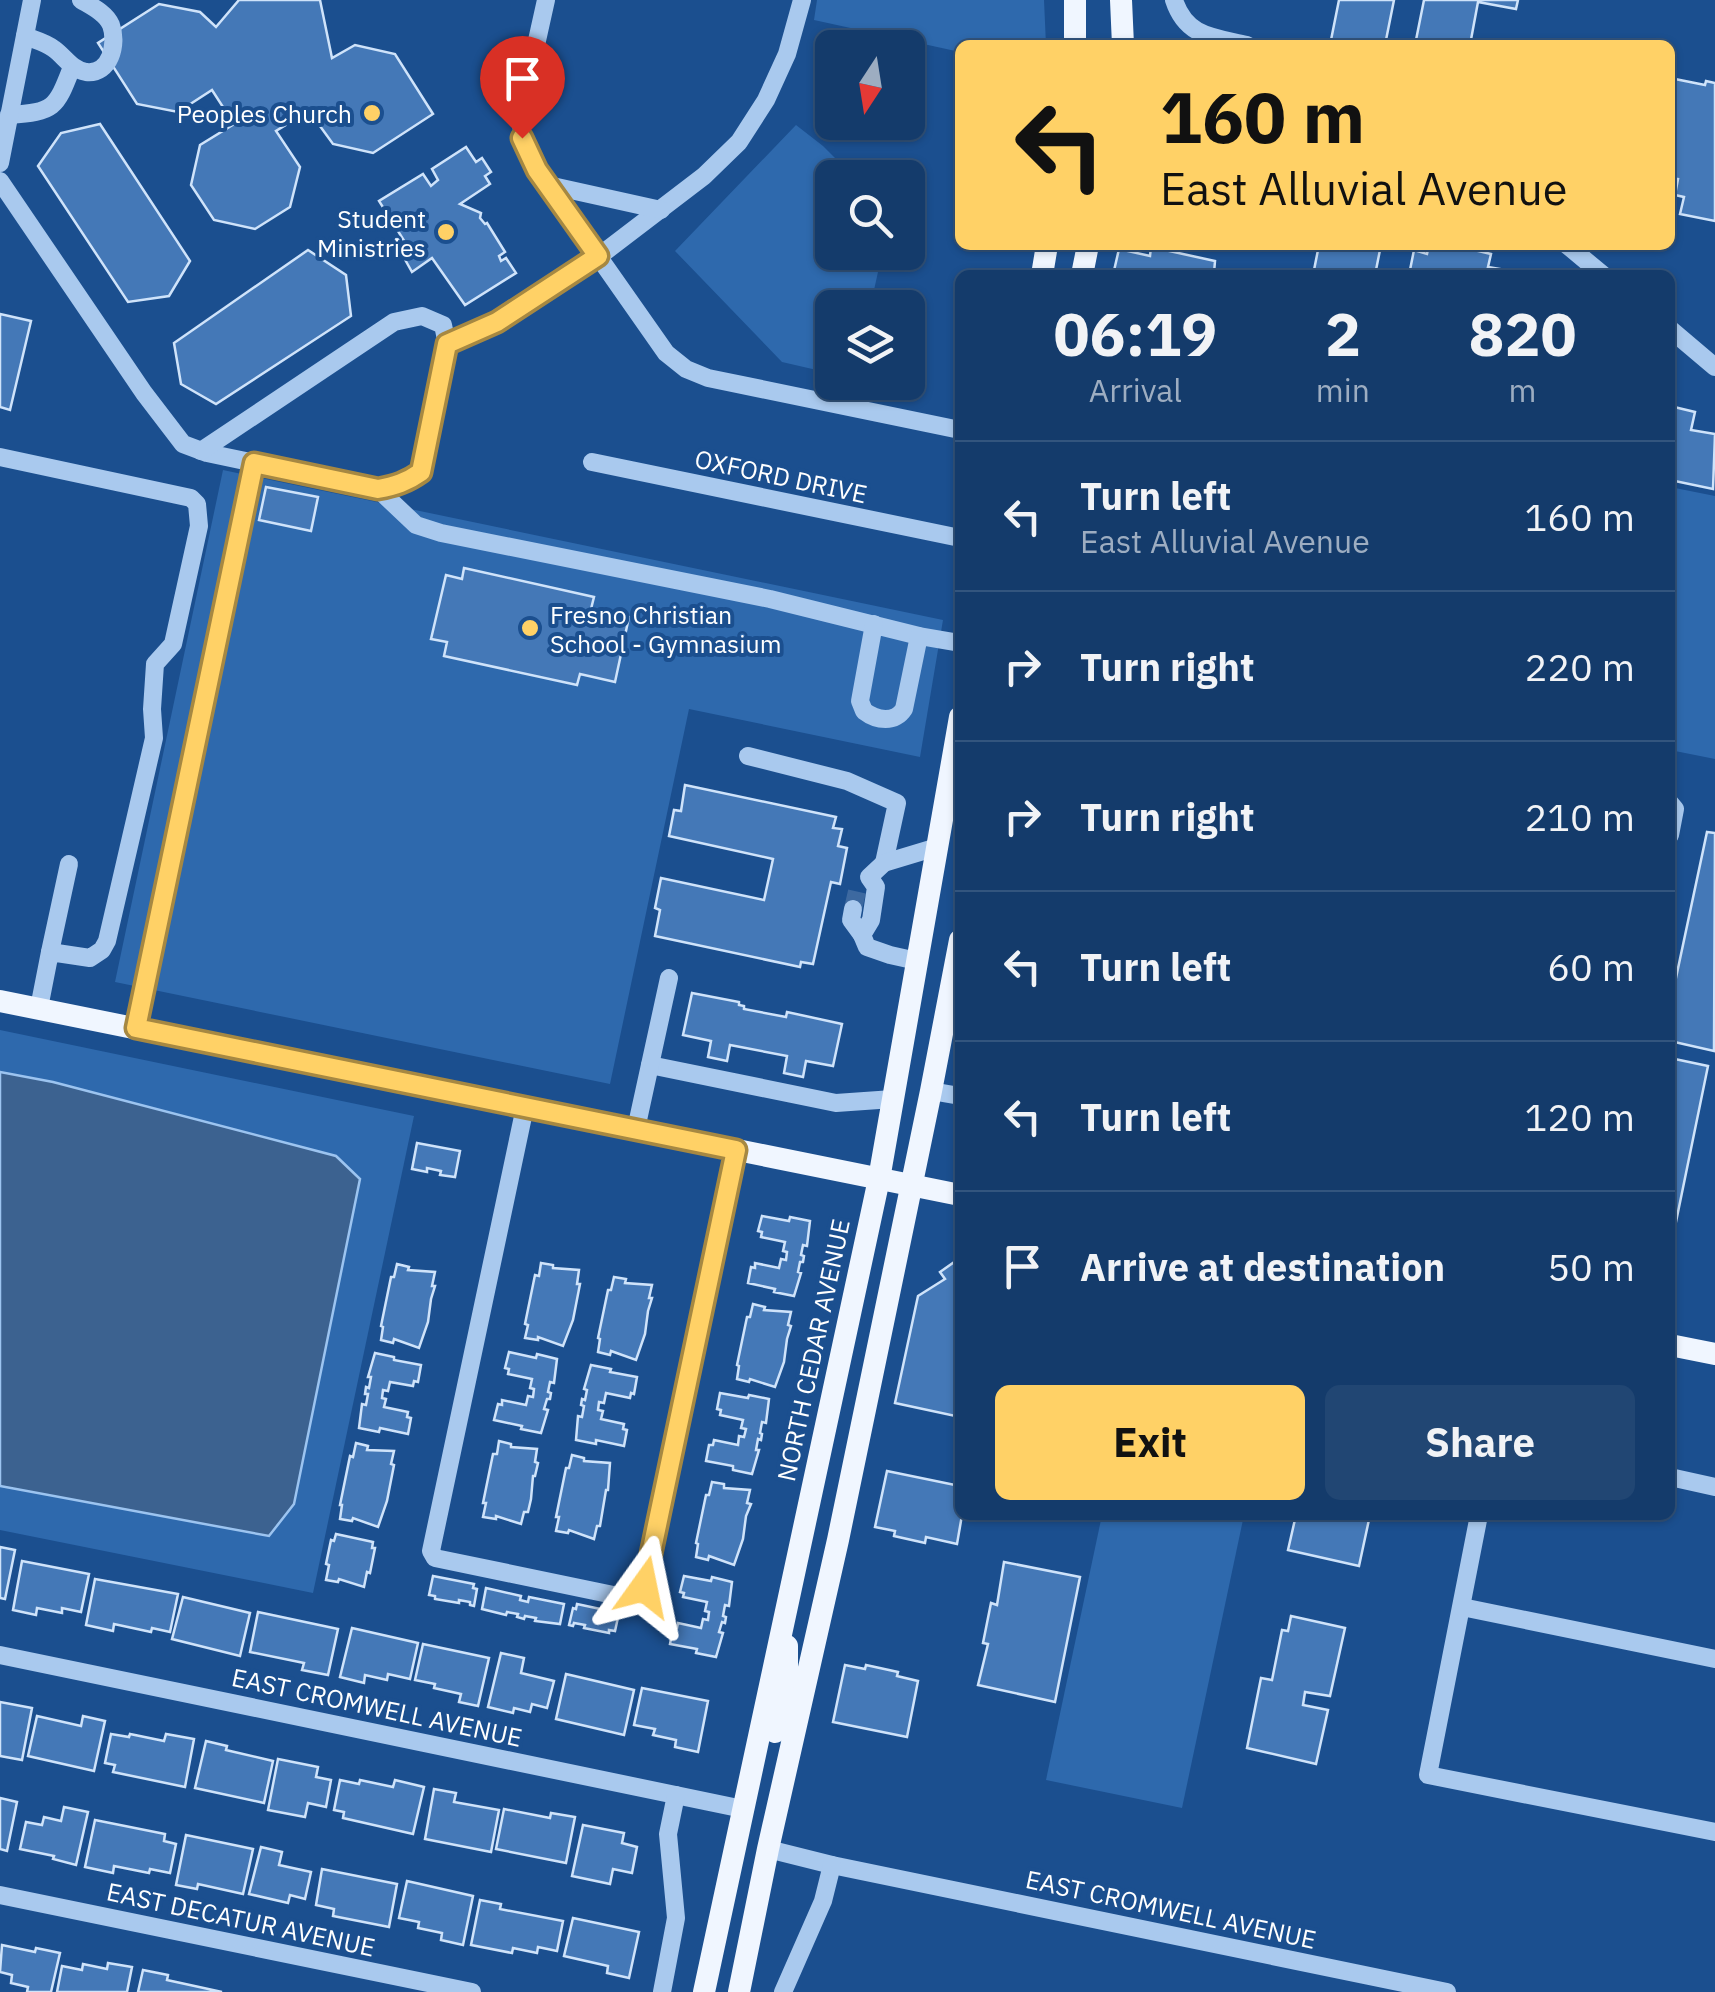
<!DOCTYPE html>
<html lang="en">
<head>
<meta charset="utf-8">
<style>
	:root { --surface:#143b6b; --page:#214673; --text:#f1f3f6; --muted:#9dadc1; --line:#33557e; --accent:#ffd166 }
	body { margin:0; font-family:"IBM Plex Sans",sans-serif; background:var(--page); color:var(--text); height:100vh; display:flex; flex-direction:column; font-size:38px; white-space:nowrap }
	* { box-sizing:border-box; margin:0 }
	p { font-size:32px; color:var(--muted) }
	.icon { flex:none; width:55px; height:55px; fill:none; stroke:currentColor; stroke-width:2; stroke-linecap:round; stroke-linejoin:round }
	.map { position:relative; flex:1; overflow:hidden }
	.details { position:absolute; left:955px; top:270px; width:720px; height:1250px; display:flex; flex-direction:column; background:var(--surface); border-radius:15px; box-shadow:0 2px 8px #0004,0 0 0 2px var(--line) }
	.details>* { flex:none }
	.banner { position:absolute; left:955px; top:40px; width:720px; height:210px; border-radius:15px; box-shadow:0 2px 8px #0004,0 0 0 2px var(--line); background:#ffd166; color:#111; overflow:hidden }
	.needle { width:65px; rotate:192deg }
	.controls { position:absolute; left:815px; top:30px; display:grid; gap:20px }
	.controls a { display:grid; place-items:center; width:110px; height:110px; border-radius:15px; background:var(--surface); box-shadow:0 2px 8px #0004,0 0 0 2px var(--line); font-size:50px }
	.pin { position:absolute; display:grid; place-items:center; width:85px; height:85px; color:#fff; margin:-102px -42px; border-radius:50% 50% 50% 0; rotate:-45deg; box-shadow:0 0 10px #0007 }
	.pin .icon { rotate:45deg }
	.me { position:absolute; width:110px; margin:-55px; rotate:12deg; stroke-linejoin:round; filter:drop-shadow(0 0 8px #0008) }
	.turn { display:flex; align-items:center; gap:35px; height:210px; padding:0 40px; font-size:45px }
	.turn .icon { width:130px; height:130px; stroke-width:2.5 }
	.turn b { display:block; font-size:70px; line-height:85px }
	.eta { display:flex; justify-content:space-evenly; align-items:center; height:170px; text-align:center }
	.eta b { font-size:60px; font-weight:700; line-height:70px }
	.action { display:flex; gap:20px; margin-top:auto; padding:20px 40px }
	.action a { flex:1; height:115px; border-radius:15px; background:var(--accent); color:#111; font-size:40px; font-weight:700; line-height:115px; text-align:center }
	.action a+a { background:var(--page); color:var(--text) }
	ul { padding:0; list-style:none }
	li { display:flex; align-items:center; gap:30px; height:150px; padding:0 40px; border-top:2px solid var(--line) }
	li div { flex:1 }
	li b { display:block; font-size:38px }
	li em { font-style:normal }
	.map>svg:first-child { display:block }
	.green { fill:#2e69ad }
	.water { fill:#3c6290; stroke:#9cc4f0; stroke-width:2.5 }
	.building { fill:#4478b7; stroke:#cfe3fa; stroke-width:2.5 }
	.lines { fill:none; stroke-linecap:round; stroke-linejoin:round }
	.minor-tunnel { stroke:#3d69a0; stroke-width:18; stroke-dasharray:18 9; stroke-linecap:butt }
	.minor { stroke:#a9c9ee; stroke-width:18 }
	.major { stroke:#f0f6ff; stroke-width:22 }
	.route-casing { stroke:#a68842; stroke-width:25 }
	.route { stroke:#ffd166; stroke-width:18 }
	.poi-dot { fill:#ffd166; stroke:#1b4f8f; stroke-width:4 }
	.labels { text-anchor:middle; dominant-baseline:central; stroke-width:8; stroke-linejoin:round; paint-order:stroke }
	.poi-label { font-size:25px; fill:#fff; stroke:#1b4f8f; text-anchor:end }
	.street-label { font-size:25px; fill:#fff; stroke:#1b4f8f }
</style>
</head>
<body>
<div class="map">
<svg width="1715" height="1992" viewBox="0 0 1715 1992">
	<rect width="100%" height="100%" fill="#1b4f8f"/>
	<g class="green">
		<polygon points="817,0 1044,0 1046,45 960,45 960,52 814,20"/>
		<polygon points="796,125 823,146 854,177 832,178 832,252 882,254 874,290 868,307 832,308 832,358 821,371 782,362 675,251"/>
		<polygon points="223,470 943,620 920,757 689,709 610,1084 115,982"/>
		<polygon points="1670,487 1715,496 1715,759 1670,750"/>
		<polygon points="0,1030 414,1116 313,1593 0,1530"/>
		<polygon points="1102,1515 1244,1515 1182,1808 1046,1780"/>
	</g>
	<polygon class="water" points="0,1072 53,1082 336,1156 360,1179 294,1504 269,1536 0,1486"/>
	<g class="building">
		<polygon points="239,0 320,0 332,58 355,45 395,54 433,114 373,153 333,144 309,111 276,131 300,167 290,207 255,229 214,220 191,185 200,145 234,124 212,90 178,112 137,104 98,43 159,4 200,12 216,27"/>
		<polygon points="1339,0 1394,0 1385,45 1330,45"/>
		<polygon points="1424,0 1518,0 1516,9 1478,2 1470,45 1415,45"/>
		<polygon points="1670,78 1705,85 1706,81 1715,83 1715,221 1680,214 1684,197 1675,195 1678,179 1670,178"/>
		<polygon points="100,124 190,261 169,296 128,302 38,166 61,133"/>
		<polygon points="466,147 476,162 482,158 491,172 485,176 490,184 460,204 481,213 480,218 485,224 487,223 505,252 499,256 501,261 506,258 516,273 465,305 432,258 412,272 403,256 393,254 396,239 403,239 379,201 423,174 431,186 438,180 432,169"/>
		<polygon points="1319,245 1381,245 1375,275 1313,275"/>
		<polygon points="1429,245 1453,245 1491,254 1488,267 1500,269 1499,275 1409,275 1414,250 1427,254"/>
		<polygon points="1151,247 1215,261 1214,273 1221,275 1113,275 1119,249 1150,256"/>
		<polygon points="308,250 346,275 351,316 216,404 181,384 174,343"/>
		<polygon points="0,314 31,321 10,410 0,407"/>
		<polygon points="1670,406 1695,412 1691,430 1715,434 1713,489 1670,480"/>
		<polygon points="266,487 318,497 311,531 259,520"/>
		<polygon points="464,568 594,597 591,609 629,617 615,682 580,674 577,685 444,656 447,642 431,639 446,575 462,579"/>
		<polygon points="685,785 836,817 833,828 842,829 838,846 847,848 840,884 831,882 813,964 801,962 800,967 655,936 660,910 655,908 661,878 764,900 773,859 669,836 674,810 681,811"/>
		<polygon points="1707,832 1715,833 1714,1051 1670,1041 1670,1006"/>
		<polygon points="692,993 739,1002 739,1005 744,1006 744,1009 786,1017 787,1012 842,1024 833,1066 806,1061 803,1077 784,1073 787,1056 730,1045 727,1061 708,1057 711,1041 683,1035"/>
		<polygon points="1670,1058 1708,1066 1670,1251"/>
		<polygon points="417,1143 460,1151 455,1177 440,1175 441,1171 427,1168 427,1172 412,1169"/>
		<polygon points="762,1216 789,1221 790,1217 810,1221 807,1246 803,1245 801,1255 804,1256 803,1262 800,1262 798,1272 801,1273 794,1296 774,1292 775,1289 748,1283 751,1267 755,1268 755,1263 779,1268 781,1259 786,1260 787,1252 783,1251 785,1242 761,1237 762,1232 758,1231"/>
		<polygon points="960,1258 960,1417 895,1403 918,1296 945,1279 940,1272"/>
		<polygon points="541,1263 553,1265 553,1268 579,1270 577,1284 580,1284 573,1320 563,1346 538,1337 538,1340 525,1338 528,1325 525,1324 535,1275 539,1276"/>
		<polygon points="397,1264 409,1267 408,1270 435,1272 432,1286 435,1286 431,1299 428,1322 419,1348 394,1339 393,1343 381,1340 383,1327 381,1326 391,1277 394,1277"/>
		<polygon points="614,1277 626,1279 625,1283 652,1285 649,1298 652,1298 648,1311 645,1334 636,1360 611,1351 610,1355 598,1352 600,1339 598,1338 608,1290 611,1290"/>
		<polygon points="753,1304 765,1307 764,1310 791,1312 788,1325 791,1326 787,1339 784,1362 775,1387 750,1379 749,1382 737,1379 739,1366 737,1365 747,1317 750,1317"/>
		<polygon points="509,1352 536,1358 537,1354 557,1359 554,1383 550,1382 548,1392 551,1393 550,1399 547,1399 544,1409 548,1410 541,1433 521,1429 522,1426 494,1420 498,1404 502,1405 502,1400 526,1405 528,1396 533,1397 534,1389 530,1388 532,1379 508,1374 509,1369 505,1368"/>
		<polygon points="375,1353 394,1357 394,1360 421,1365 418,1382 414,1381 413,1386 390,1382 388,1391 383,1390 382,1398 386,1399 384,1407 408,1412 407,1417 411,1418 408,1434 380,1428 379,1432 359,1428 362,1404 366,1405 368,1394 365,1394 366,1387 369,1388 371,1377 368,1377"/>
		<polygon points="591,1365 611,1369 610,1372 637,1377 634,1394 631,1393 630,1398 606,1393 604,1403 599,1402 598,1410 603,1411 601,1419 624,1424 623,1429 627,1430 624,1446 596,1440 596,1444 576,1440 578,1416 582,1417 584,1406 581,1405 582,1399 585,1400 587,1390 584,1389"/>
		<polygon points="720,1393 748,1398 749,1395 769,1399 766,1423 762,1422 760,1433 762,1434 761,1440 758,1439 756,1450 759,1450 752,1474 733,1470 733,1466 706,1461 709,1445 713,1445 714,1440 738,1445 739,1436 744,1437 746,1429 741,1428 743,1420 720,1415 721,1410 717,1409"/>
		<polygon points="499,1441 511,1444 511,1447 537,1449 535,1462 538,1463 535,1476 533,1476 531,1499 528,1512 524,1512 521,1524 496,1516 496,1519 483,1517 486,1503 483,1503 493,1454 497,1454"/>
		<polygon points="356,1443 368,1446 367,1450 394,1451 391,1464 394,1465 387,1501 378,1527 353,1518 352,1521 340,1519 342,1505 340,1505 350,1456 353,1457"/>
		<polygon points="572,1455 584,1458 584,1461 610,1463 608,1490 606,1490 600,1526 597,1526 594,1539 569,1530 568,1533 556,1531 559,1517 556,1517 566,1468 569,1468"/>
		<polygon points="887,1471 960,1486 960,1515 962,1515 957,1544 926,1537 925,1543 894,1536 895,1531 875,1527"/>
		<polygon points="712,1482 724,1484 724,1488 750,1490 747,1503 751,1504 746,1516 743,1539 734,1565 709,1556 708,1560 696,1557 698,1544 696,1543 706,1495 709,1495"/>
		<polygon points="1296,1515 1370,1515 1359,1566 1288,1550"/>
		<polygon points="336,1534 373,1542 372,1548 375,1548 370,1573 367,1572 364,1587 339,1579 338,1582 326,1580 329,1565 326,1564 331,1540 334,1541"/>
		<polygon points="0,1547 15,1550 5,1599 0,1598"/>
		<polygon points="22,1561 89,1574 81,1612 62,1608 62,1613 37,1608 36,1615 13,1610"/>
		<polygon points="1004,1562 1080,1577 1055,1702 978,1685 988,1644 983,1643 991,1603 997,1605"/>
		<polygon points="433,1576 474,1584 473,1588 477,1589 474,1606 470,1605 470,1602 459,1600 459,1603 435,1599 435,1596 429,1595"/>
		<polygon points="684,1576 711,1581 712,1577 732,1582 729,1606 725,1605 723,1616 726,1617 725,1623 722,1622 719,1632 723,1633 716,1657 696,1653 697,1649 670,1644 673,1628 677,1628 678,1623 701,1628 703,1619 708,1620 709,1612 705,1611 707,1602 683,1597 684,1593 680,1592"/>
		<polygon points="95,1579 178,1594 170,1632 152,1628 151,1632 114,1624 113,1631 86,1625"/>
		<polygon points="486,1588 521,1596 520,1600 528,1602 529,1597 564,1604 560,1624 535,1621 536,1618 525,1616 524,1619 517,1617 518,1614 507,1612 506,1615 482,1609"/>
		<polygon points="183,1597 250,1613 240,1656 172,1639"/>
		<polygon points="577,1604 619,1613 615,1631 609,1630 609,1633 584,1628 585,1625 574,1623 573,1626 569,1625 573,1608 576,1609"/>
		<polygon points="258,1612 338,1629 328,1675 302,1670 304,1663 250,1652"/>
		<polygon points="1291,1616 1345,1628 1330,1696 1305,1692 1303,1705 1328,1710 1316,1764 1247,1748 1261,1678 1272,1680 1282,1630 1288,1631"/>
		<polygon points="352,1628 418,1643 410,1679 388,1674 387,1680 365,1675 364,1683 340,1677"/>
		<polygon points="423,1644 489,1658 478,1706 459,1702 461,1694 434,1688 435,1684 415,1680"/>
		<polygon points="501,1653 524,1658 521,1673 554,1681 547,1708 532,1704 530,1712 514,1708 513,1713 488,1707"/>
		<polygon points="845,1665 865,1669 866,1665 898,1672 897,1676 918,1681 907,1737 833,1722"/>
		<polygon points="566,1674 634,1690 624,1735 556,1719"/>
		<polygon points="642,1688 708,1701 698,1752 675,1747 676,1740 653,1735 655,1729 634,1725"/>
		<polygon points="0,1702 32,1708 22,1760 0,1756"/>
		<polygon points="37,1716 81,1726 83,1716 105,1721 94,1771 28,1756"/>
		<polygon points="111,1734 129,1737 130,1734 164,1741 166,1734 194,1739 185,1787 113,1772 115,1765 105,1763"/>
		<polygon points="206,1741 227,1746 226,1750 273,1761 264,1803 195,1788"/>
		<polygon points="278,1759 318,1767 316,1777 331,1780 326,1807 308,1803 305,1817 268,1810"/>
		<polygon points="340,1780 359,1784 360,1780 393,1787 395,1780 424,1787 413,1834 343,1818 344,1812 334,1810"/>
		<polygon points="434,1789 456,1793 454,1802 499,1810 491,1852 425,1839"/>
		<polygon points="0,1798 17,1802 7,1851 0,1849"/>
		<polygon points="64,1807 88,1812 76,1865 53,1859 54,1856 20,1849 26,1822 42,1825 44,1817 61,1821"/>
		<polygon points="504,1809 550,1818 551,1813 575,1817 566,1863 496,1849"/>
		<polygon points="95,1820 165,1834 164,1841 176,1844 170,1873 150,1869 149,1873 114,1866 113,1873 85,1867"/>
		<polygon points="583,1825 624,1833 622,1843 637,1847 632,1873 613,1869 610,1884 572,1876"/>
		<polygon points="186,1835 253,1849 243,1894 198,1884 197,1889 176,1885"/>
		<polygon points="261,1847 282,1852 279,1865 311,1872 305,1899 290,1895 288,1903 249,1894"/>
		<polygon points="322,1869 397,1884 389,1927 333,1916 334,1909 316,1905"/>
		<polygon points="407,1881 473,1896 463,1945 441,1940 442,1933 418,1928 419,1922 399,1918"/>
		<polygon points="480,1900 501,1904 500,1909 563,1921 557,1951 538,1947 537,1953 513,1948 512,1953 471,1945"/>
		<polygon points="573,1918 639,1932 629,1978 607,1973 608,1966 564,1956"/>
		<polygon points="2,1945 35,1952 36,1948 60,1953 51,1992 27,1992 28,1987 11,1983 12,1975 0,1972"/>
		<polygon points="108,1963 132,1967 127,1992 57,1992 62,1966 82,1970 83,1964 107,1969"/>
		<polygon points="143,1970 168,1975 167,1980 222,1992 138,1992"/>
	</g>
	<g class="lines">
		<polyline class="minor-tunnel" points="853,909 858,887"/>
		<g class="minor">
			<polyline points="546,0 520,117 523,138 537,169 666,353 686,369 708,378 960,430"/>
			<path d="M1174 0C1186 37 1213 37 1247 45"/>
			<path d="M25 36C35 40 45 42 54 49 65 57 71 69 86 72 110 75 118 44 111 25 106 13 91 6 81 0"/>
			<path d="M9 115C55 112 56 108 72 67"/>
			<polyline points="0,163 32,0"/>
			<polyline points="0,181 144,393 183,444 207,453 378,489 397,485 421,472 447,344 497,322 598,257 704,176 739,142 766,100 787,54 802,0"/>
			<polyline points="548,185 661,210"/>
			<polyline points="1567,245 1603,275"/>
			<polyline points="1670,329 1715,367"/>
			<polyline points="201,451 394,322 422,316 443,325 447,344"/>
			<polyline points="0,457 191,498 197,504 199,526 173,644 155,664 152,709 154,738 107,941 102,950 90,958 50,952 39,1008"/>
			<polyline points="592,462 960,538"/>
			<polyline points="378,489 416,525 441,533 770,599 919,636 960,643"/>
			<path d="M874 624 860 701 864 711C877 721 895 723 904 709L919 636"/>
			<polyline points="748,756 847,781 897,803 884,863"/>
			<polyline points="1670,803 1675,809 1670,835"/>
			<polyline points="853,909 851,920 862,935"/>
			<polyline points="50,952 69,864"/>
			<polyline points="917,961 890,955 867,947 862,935 871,920 876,887 869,877 884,863 937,847"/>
			<polyline points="136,1028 254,463"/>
			<polyline points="650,1065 836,1103 893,1099"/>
			<polyline points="931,1091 960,1096"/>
			<polyline points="525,1107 431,1551 435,1558 623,1597 640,1594 645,1587 736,1150"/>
			<polyline points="636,1129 669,978"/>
			<polyline points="1670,1477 1715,1487"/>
			<polyline points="1479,1515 1428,1775 1715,1832"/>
			<polyline points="1462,1607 1715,1659"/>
			<polyline points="0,1655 743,1809"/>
			<polyline points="768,1849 832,1865 1447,1992"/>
			<polyline points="0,1895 472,1992"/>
			<polyline points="662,1992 676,1918 668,1834 676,1795"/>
			<polyline points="783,1992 823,1901 832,1865"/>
		</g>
		<g class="major">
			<polyline points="1121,0 1123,45"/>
			<polyline points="1075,45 1075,0"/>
			<polyline points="1042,275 1047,245"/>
			<polyline points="1082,275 1088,245"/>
			<polyline points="0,1001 960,1195"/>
			<polyline points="1670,1345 1715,1354"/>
			<polyline points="775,1732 787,1675 787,1646"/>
			<polyline points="704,1992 879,1179 960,717"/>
			<polyline points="739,1992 768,1849 838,1540 931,1091 960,940"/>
		</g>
	</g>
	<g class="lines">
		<g class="route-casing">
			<path id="route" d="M522 138 537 170 598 256 497 322 447 344 421 472C407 482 395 486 378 489L254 463 136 1028 736 1150 644 1587"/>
		</g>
		<use href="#route" class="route"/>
	</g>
	<g class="poi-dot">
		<circle cx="372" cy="113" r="10"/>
		<circle cx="446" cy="232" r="10"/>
		<circle cx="530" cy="628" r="10"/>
	</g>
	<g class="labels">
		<g class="poi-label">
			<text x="352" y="113">Peoples Church</text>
			<text x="426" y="218">Student<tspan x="426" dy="29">Ministries</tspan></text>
			<text x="550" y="614" text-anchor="start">Fresno Christian<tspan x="550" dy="29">School - Gymnasium</tspan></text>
		</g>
		<g class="street-label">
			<text transform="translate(781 476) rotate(12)">OXFORD DRIVE</text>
			<text transform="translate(813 1350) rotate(-78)">NORTH CEDAR AVENUE</text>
			<text transform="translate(377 1707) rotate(12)">EAST CROMWELL AVENUE</text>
			<text transform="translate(1171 1909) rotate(12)">EAST CROMWELL AVENUE</text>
			<text transform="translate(241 1919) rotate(12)">EAST DECATUR AVENUE</text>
		</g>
	</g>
</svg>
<div class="controls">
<a><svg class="needle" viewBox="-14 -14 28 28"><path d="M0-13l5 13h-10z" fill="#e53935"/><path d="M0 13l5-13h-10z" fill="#9dadc1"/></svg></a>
<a><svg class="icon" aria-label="search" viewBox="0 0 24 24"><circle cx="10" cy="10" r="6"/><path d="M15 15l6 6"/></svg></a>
<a><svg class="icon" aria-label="layers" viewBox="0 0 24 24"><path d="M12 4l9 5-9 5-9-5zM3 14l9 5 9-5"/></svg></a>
</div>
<div class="pin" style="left:522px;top:138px;background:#d93025"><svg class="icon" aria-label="arrive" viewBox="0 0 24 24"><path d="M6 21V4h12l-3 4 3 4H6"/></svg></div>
<svg class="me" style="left:644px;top:1587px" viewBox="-20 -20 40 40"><path d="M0-17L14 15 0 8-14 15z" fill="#ffd166" stroke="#fff" stroke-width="4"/></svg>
<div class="banner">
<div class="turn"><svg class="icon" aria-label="left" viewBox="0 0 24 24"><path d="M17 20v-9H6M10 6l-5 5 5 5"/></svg><div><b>160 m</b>East Alluvial Avenue</div></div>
</div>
<section class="details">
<div class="eta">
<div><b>06:19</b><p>Arrival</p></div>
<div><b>2</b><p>min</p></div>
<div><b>820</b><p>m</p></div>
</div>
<ul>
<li><svg class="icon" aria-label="left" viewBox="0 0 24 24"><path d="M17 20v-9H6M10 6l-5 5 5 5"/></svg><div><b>Turn left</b><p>East Alluvial Avenue</p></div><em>160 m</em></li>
<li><svg class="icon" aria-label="right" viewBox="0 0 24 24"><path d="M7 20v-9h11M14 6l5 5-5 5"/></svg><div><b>Turn right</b></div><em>220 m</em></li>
<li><svg class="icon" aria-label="right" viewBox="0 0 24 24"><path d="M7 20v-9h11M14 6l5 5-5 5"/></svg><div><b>Turn right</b></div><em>210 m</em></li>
<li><svg class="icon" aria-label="left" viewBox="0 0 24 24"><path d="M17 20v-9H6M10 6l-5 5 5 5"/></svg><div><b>Turn left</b></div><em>60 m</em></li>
<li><svg class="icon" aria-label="left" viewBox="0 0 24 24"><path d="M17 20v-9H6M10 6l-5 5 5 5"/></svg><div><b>Turn left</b></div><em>120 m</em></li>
<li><svg class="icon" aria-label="arrive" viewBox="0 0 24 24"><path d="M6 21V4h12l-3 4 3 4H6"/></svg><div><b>Arrive at destination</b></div><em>50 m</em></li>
</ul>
<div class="action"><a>Exit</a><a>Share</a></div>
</section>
</div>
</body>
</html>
